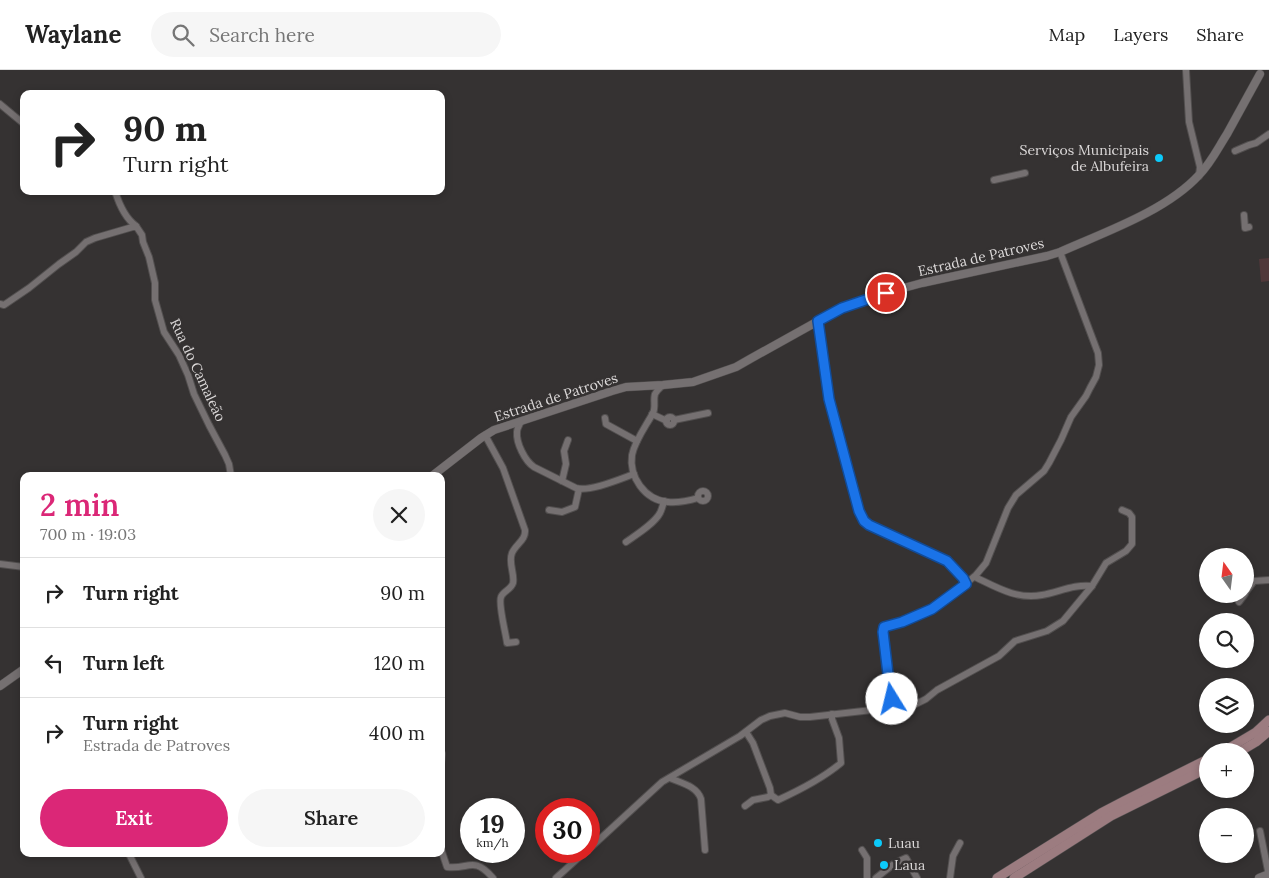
<!DOCTYPE html>
<html lang="en">
<head>
<meta charset="utf-8">
<style>
	:root { --surface:#fff; --page:#f6f6f6; --text:#222; --muted:#767676; --line:#e0e0e0; --accent:#db2777 }
	body { margin:0; font-family:Lora,serif; background:var(--page); color:var(--text); height:100vh; display:flex; flex-direction:column; font-size:19px; white-space:nowrap }
	* { box-sizing:border-box; margin:0 }
	p { font-size:16px; color:var(--muted) }
	.icon { flex:none; width:28px; height:28px; fill:none; stroke:currentColor; stroke-width:2; stroke-linecap:round; stroke-linejoin:round }
	.map { position:relative; flex:1; overflow:hidden }
	.sheet { position:absolute; left:20px; top:402px; width:425px; height:385px; display:flex; flex-direction:column; background:var(--surface); border-radius:10px; box-shadow:0 2px 8px #0003 }
	.sheet>* { flex:none }
	.banner { position:absolute; left:20px; top:20px; width:425px; height:105px; border-radius:10px; box-shadow:0 2px 8px #0003; background:#fff; color:var(--text); overflow:hidden }
	.needle { width:32px; rotate:346deg }
	.fabs { position:absolute; left:1199px; top:478px; display:grid; gap:10px }
	.fabs a { display:grid; place-items:center; width:55px; height:55px; border-radius:50%; background:var(--surface); box-shadow:0 2px 8px #0003; font-size:25px }
	.speed { position:absolute; left:460px; top:728px; display:flex; gap:10px; font-size:25px; font-weight:700; text-align:center }
	.speed>* { display:grid; place-content:center; width:65px; height:65px; border-radius:50%; background:var(--surface); box-shadow:0 2px 8px #0003; line-height:1 }
	.speed small { font-size:12px; font-weight:400 }
	.speed .limit { border:8px solid #d22; background:#fff; color:#111 }
	.pin { position:absolute; display:grid; place-items:center; width:42px; height:42px; color:#fff; margin:-21px; border:2px solid #fff; border-radius:50%; box-shadow:0 1px 5px #0007 }
	.me { position:absolute; width:55px; margin:-28px; rotate:351deg; stroke-linejoin:round; filter:drop-shadow(0 0 4px #0008) }
	.turn { display:flex; align-items:center; gap:18px; height:105px; padding:0 20px; font-size:22px }
	.turn .icon { width:65px; height:65px; stroke-width:2.5 }
	.turn b { display:block; font-size:35px; line-height:42px }
	.round { display:grid; place-items:center; flex:none; width:52px; height:52px; border-radius:26px; background:var(--page) }
	.summary { display:flex; align-items:center; justify-content:space-between; height:85px; padding:0 20px }
	h1 { font-size:30px; font-weight:600; line-height:38px; color:var(--accent) }
	.primary-button { display:flex; gap:10px; margin-top:auto; padding:10px 20px }
	.primary-button a { flex:1; height:58px; border-radius:30px; background:var(--accent); color:#fff; font-size:20px; font-weight:600; line-height:58px; text-align:center }
	.primary-button a+a { background:var(--page); color:var(--text) }
	ul { padding:0; list-style:none }
	li { display:flex; align-items:center; gap:15px; height:70px; padding:0 20px; border-top:1px solid var(--line) }
	li div { flex:1 }
	li b { display:block; font-size:19px }
	li em { font-style:normal }
	header { display:flex; align-items:center; gap:30px; box-sizing:border-box; height:70px; padding:0 25px; background:var(--surface); border-bottom:1px solid var(--line) }
	header strong { font-size:24px }
	nav { display:flex; gap:28px; margin-inline-start:auto; font-size:18px }
	.search { width:350px; height:45px; background:var(--page); display:flex; align-items:center; gap:12px; box-sizing:border-box; padding:0 18px; border-radius:28px; color:var(--muted); font-size:19px }
	.map>svg:first-child { display:block }
	.green { fill:#50383a }
	.lines { fill:none; stroke-linecap:round; stroke-linejoin:round }
	.minor-casing { stroke:#524f4f; stroke-width:8 }
	.tertiary-casing { stroke:#524f4f; stroke-width:9 }
	.secondary-casing { stroke:#524f4f; stroke-width:10 }
	.minor { stroke:#757071; stroke-width:6 }
	.tertiary { stroke:#757071; stroke-width:8 }
	.secondary { stroke:#9c7c80; stroke-width:9 }
	.route-casing { stroke:#114b97; stroke-width:12 }
	.route { stroke:#1a73e8; stroke-width:9 }
	.poi-dot { fill:#0ccafa; stroke:#353232; stroke-width:2 }
	.labels { text-anchor:middle; dominant-baseline:central; stroke-width:5; stroke-linejoin:round; paint-order:stroke }
	.poi-label { font-size:14px; fill:#dcd9d9; stroke:#353232; text-anchor:start }
	.street-label { font-size:14px; fill:#dcd9d9; stroke:#353232 }
</style>
</head>
<body>
<header>
<strong>Waylane</strong>
<div class="search"><svg class="icon" aria-label="search" viewBox="0 0 24 24"><circle cx="10" cy="10" r="6"/><path d="M15 15l6 6"/></svg>Search here</div>
<nav><a>Map</a><a>Layers</a><a>Share</a></nav>
</header>
<div class="map">
<svg width="1269" height="808" viewBox="0 0 1269 808">
	<rect width="100%" height="100%" fill="#353232"/>
	<polygon class="green" points="1269,188 1269,211 1261,212 1259,189"/>
	<g class="lines">
		<g class="minor-casing">
			<g id="minor">
				<polyline points="1186,0 1189,52 1200,97 1199,106"/>
				<polyline points="0,34 24,54"/>
				<polyline points="1235,81 1249,75 1256,73 1269,64"/>
				<polyline points="994,110 1025,103"/>
				<path d="M115 121C119 134 125 148 136 156"/>
				<polyline points="1244,145 1245,158 1249,157"/>
				<polyline points="0,234 4,235 29,218 59,194 76,182 86,172 95,168 136,156 142,165 143,172 149,187 155,213 155,230 164,262 179,285 188,305 194,324 209,355 225,385 229,394 231,406"/>
				<polyline points="818,251 829,329 859,441 864,451 869,455 947,491 963,508 966,514"/>
				<path d="M663 315C660 318 657 320 655 324 653 330 656 337 653 343 646 356 635 370 632 385 629 406 644 430 668 432 678 433 688 431 698 428"/>
				<polyline points="652,344 667,351"/>
				<circle cx="670" cy="351" r="4"/>
				<polyline points="605,348 606,354 637,371"/>
				<polyline points="674,350 708,343"/>
				<path d="M521 351C520 354 517 358 517 362 516 373 525 391 534 397L576 418C590 422 620 409 634 404"/>
				<path d="M485 365 503 398 525 460C526 470 516 474 512 483 508 493 515 504 513 513 511 520 503 521 501 527 498 534 506 564 507 573L516 572"/>
				<polyline points="562,411 566,394 564,381 568,370"/>
				<circle cx="703" cy="426" r="5"/>
				<polyline points="549,440 562,442 575,437 579,419"/>
				<path d="M626 472C636 465 654 454 660 443 662 439 663 435 664 431"/>
				<polyline points="0,494 24,497"/>
				<path d="M975 507C996 517 1017 530 1042 525 1059 522 1074 514 1092 516"/>
				<polyline points="1245,523 1254,511 1269,510"/>
				<polyline points="1239,532 1245,524"/>
				<polyline points="885,639 910,637 926,629 937,620 999,586 1015,571 1047,561 1063,551 1092,516 1106,493 1126,481 1132,474 1132,447 1129,443 1122,440"/>
				<path d="M746 662 753 673 770 718 771 725 778 730C800 720 823 708 841 693L839 668 832 649V644"/>
				<polyline points="441,694 442,684"/>
				<path d="M670 708C681 713 697 716 701 729L705 780"/>
				<polyline points="745,736 753,730 768,727 771,725"/>
				<polyline points="1260,761 1269,806"/>
				<path d="M441 779 447 797C469 800 473 785 493 808"/>
				<path d="M589 779 662 712 740 666 761 650 770 646 785 643 800 647H810L881 639C889 637 892 633 893 624 889 608 880 572 884 557L902 552 932 539 956 522 976 505 986 493 1008 438 1016 425 1044 401 1049 393 1061 370 1071 347 1086 326 1090 318 1096 307 1099 295 1098 283 1060 182"/>
				<polyline points="862,780 867,788 867,808"/>
				<polyline points="129,784 141,808"/>
				<polyline points="556,808 586,781"/>
				<polyline points="876,808 895,793 906,788 917,808"/>
				<polyline points="950,808 953,786 960,773"/>
			</g>
		</g>
		<g class="tertiary-casing">
			<g id="tertiary">
				<path d="M432 406 481 368 494 360 612 321 626 317 663 315 693 312 736 297 750 289 829 245 842 238 854 233 874 226 922 213 1047 186 1060 182C1105 162 1166 141 1199 105 1211 93 1218 78 1227 64 1238 44 1249 24 1260 4"/>
				<polyline points="0,616 24,599"/>
				<polyline points="1259,808 1269,804"/>
			</g>
		</g>
		<g class="secondary-casing">
			<g id="secondary">
				<polyline points="1224,681 1256,662 1269,650"/>
				<polyline points="1241,681 1256,672 1269,661"/>
				<polyline points="997,808 1101,743 1124,731 1208,689"/>
				<polyline points="1014,808 1111,746 1208,698"/>
			</g>
		</g>
		<use href="#minor" class="minor"/>
		<use href="#tertiary" class="tertiary"/>
		<use href="#secondary" class="secondary"/>
	</g>
	<g class="lines">
		<g class="route-casing">
			<polyline id="route" points="886,223 842,238 818,251 829,329 859,441 864,451 869,455 947,491 963,508 966,514 932,539 902,552 884,557 883,562 888,604 892,624 892,629"/>
		</g>
		<use href="#route" class="route"/>
	</g>
	<g class="poi-dot">
		<circle cx="1159" cy="88" r="5"/>
		<circle cx="878" cy="773" r="5"/>
		<circle cx="884" cy="795" r="5"/>
	</g>
	<g class="labels">
		<g class="poi-label">
			<text x="1149" y="80" text-anchor="end">Serviços Municipais<tspan x="1149" dy="16">de Albufeira</tspan></text>
			<text x="888" y="773">Luau</text>
			<text x="894" y="795">Laua</text>
		</g>
		<g class="street-label">
			<text transform="translate(981 187) rotate(-13)">Estrada de Patroves</text>
			<text transform="translate(198 300) rotate(65)">Rua do Camaleão</text>
			<text transform="translate(556 327) rotate(-18)">Estrada de Patroves</text>
		</g>
	</g>
</svg>
<div class="fabs">
<a><svg class="needle" viewBox="-14 -14 28 28"><path d="M0-13l5 13h-10z" fill="#e53935"/><path d="M0 13l5-13h-10z" fill="#767676"/></svg></a>
<a><svg class="icon" aria-label="search" viewBox="0 0 24 24"><circle cx="10" cy="10" r="6"/><path d="M15 15l6 6"/></svg></a>
<a><svg class="icon" aria-label="layers" viewBox="0 0 24 24"><path d="M12 4l9 5-9 5-9-5zM3 14l9 5 9-5"/></svg></a>
<a>+</a>
<a>−</a>
</div>
<div class="speed"><div>19<small>km/h</small></div><div class="limit">30</div></div>
<div class="pin" style="left:886px;top:223px;background:#d93025"><svg class="icon" aria-label="arrive" viewBox="0 0 24 24"><path d="M6 21V4h12l-3 4 3 4H6"/></svg></div>
<svg class="me" style="left:892px;top:629px" viewBox="-20 -20 40 40"><circle r="19" fill="#fff"/><path d="M0-13L10 11 0 6-10 11z" fill="#1a73e8"/></svg>
<div class="banner">
<div class="turn"><svg class="icon" aria-label="right" viewBox="0 0 24 24"><path d="M7 20v-9h11M14 6l5 5-5 5"/></svg><div><b>90 m</b>Turn right</div></div>
</div>
<section class="sheet">
<div class="summary"><div><h1>2 min</h1><p>700 m · 19:03</p></div><a class="round"><svg class="icon" aria-label="close" viewBox="0 0 24 24"><path d="M6 6l12 12M18 6L6 18"/></svg></a></div>
<ul>
<li><svg class="icon" aria-label="right" viewBox="0 0 24 24"><path d="M7 20v-9h11M14 6l5 5-5 5"/></svg><div><b>Turn right</b></div><em>90 m</em></li>
<li><svg class="icon" aria-label="left" viewBox="0 0 24 24"><path d="M17 20v-9H6M10 6l-5 5 5 5"/></svg><div><b>Turn left</b></div><em>120 m</em></li>
<li><svg class="icon" aria-label="right" viewBox="0 0 24 24"><path d="M7 20v-9h11M14 6l5 5-5 5"/></svg><div><b>Turn right</b><p>Estrada de Patroves</p></div><em>400 m</em></li>
</ul>
<div class="primary-button"><a>Exit</a><a>Share</a></div>
</section>
</div>
</body>
</html>
